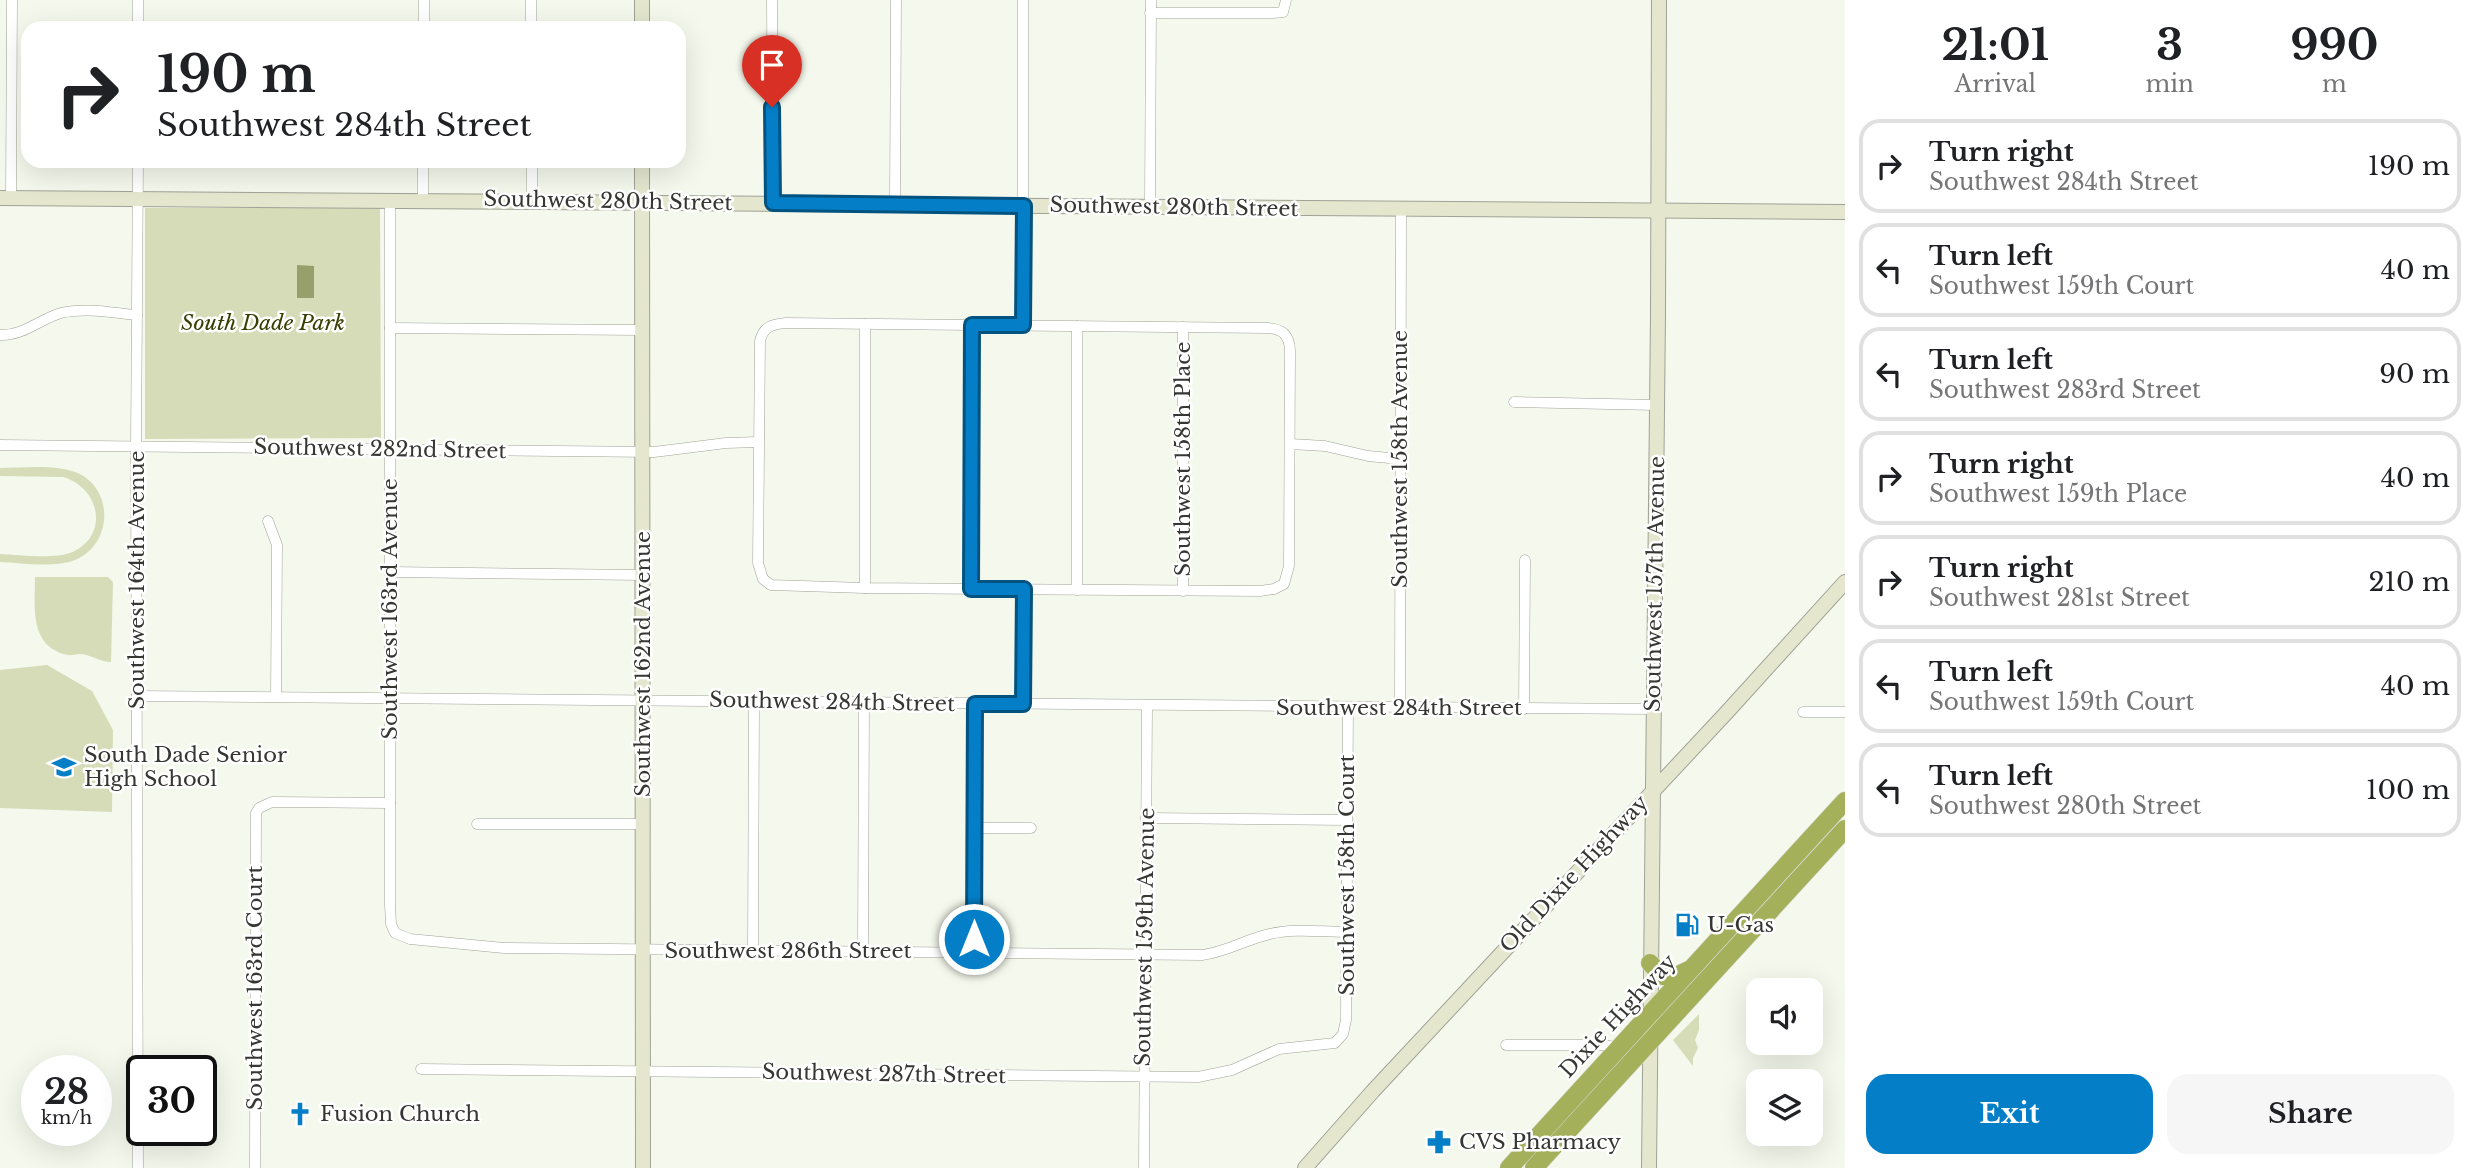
<!DOCTYPE html>
<html lang="en">
<head>
<meta charset="utf-8">
<style>
	:root { --surface:#fff; --page:#f6f6f6; --text:#202124; --muted:#757577; --line:#e0e0e0; --accent:#047fc7 }
	body { margin:0; font-family:"Libre Baskerville",serif; background:var(--page); color:var(--text); height:100vh; display:flex; flex-direction:column; font-size:26px; white-space:nowrap }
	* { box-sizing:border-box; margin:0 }
	p { font-size:23px; color:var(--muted) }
	.icon { flex:none; width:38px; height:38px; fill:none; stroke:currentColor; stroke-width:2; stroke-linecap:round; stroke-linejoin:round }
	.map { position:relative; flex:1; overflow:hidden }
	.side { display:flex; flex-direction:column; background:var(--surface); width:630px }
	.side>* { flex:none }
	.hud { position:absolute; left:21px; top:21px; width:665px; height:147px; border-radius:21px; box-shadow:0 7px 28px #0002; background:#fff; color:var(--text); overflow:hidden }
	.tools { position:absolute; left:1746px; top:978px; display:grid; gap:14px }
	.tools a { display:grid; place-items:center; width:77px; height:77px; border-radius:14px; background:var(--surface); box-shadow:0 7px 28px #0002; font-size:35px }
	.speed { position:absolute; left:21px; top:1055px; display:flex; gap:14px; font-size:35px; font-weight:700; text-align:center }
	.speed>* { display:grid; place-content:center; width:91px; height:91px; border-radius:50%; background:var(--surface); box-shadow:0 7px 28px #0002; line-height:1 }
	.speed small { font-size:18px; font-weight:400 }
	.speed .limit { border:4px solid #111; border-radius:10px; background:#fff; color:#111 }
	.pin { position:absolute; display:grid; place-items:center; width:60px; height:60px; color:#fff; margin:-72px -30px; border-radius:50% 50% 50% 0; rotate:-45deg; box-shadow:0 0 7px #0007 }
	.pin .icon { rotate:45deg }
	.me { position:absolute; width:77px; margin:-38px; rotate:0deg; stroke-linejoin:round; filter:drop-shadow(0 0 5px #0008) }
	.turn { display:flex; align-items:center; gap:24px; height:147px; padding:0 21px; font-size:32px }
	.turn .icon { width:91px; height:91px; stroke-width:2.5 }
	.turn b { display:block; font-size:49px; line-height:60px }
	.eta { display:flex; justify-content:space-evenly; align-items:center; height:119px; text-align:center }
	.eta b { font-size:42px; font-weight:700; line-height:49px }
	.cta { display:flex; gap:14px; margin-top:auto; padding:14px 21px }
	.cta a { flex:1; height:80px; border-radius:21px; background:var(--accent); color:#fff; font-size:28px; font-weight:700; line-height:80px; text-align:center }
	.cta a+a { background:var(--page); color:var(--text) }
	ul { padding:0; list-style:none }
	li { display:flex; align-items:center; gap:21px; height:94px; margin:0 14px 10px; padding:0 7px; border:4px solid var(--line); border-radius:21px }
	li div { flex:1 }
	li b { display:block; font-size:26px }
	li em { font-style:normal }
	main { display:flex; flex:1; min-height:0 }
	.map>svg:first-child { display:block }
	.green { fill:#d5dcb7 }
	.water { fill:#979f6b }
	.lines { fill:none; stroke-linecap:round; stroke-linejoin:round }
	.street-casing { stroke:#a0a297; stroke-width:11 }
	.secondary-casing { stroke:#a0a297; stroke-width:16 }
	.highway-casing { stroke:#d7d7d6; stroke-width:19 }
	.street { stroke:#fff; stroke-width:10 }
	.secondary { stroke:#e4e7ce; stroke-width:14 }
	.highway { stroke:#a5b05b; stroke-width:18 }
	.route-casing { stroke:#035381; stroke-width:18 }
	.route { stroke:#047fc7; stroke-width:12 }
	.labels { text-anchor:middle; dominant-baseline:central; stroke-width:5; stroke-linejoin:round; paint-order:stroke }
	.street-label { font-size:21px; fill:#363733; stroke:#fff }
	.park-label { font-size:21px; font-style:italic; fill:#393f00; stroke:#fff }
	.poi-label { font-size:21px; fill:#363733; stroke:#fff; text-anchor:start }
</style>
</head>
<body>
<main>
<div class="map">
<svg width="1845" height="1168" viewBox="0 0 1845 1168">
	<rect width="100%" height="100%" fill="#f5f8ec"/>
	<g class="green">
		<polygon points="145,208 380,208 381,438 145,439"/>
		<path d="M0 468C23 468 53 464 75 472 115 487 113 545 75 560 53 568 23 563 0 562V554C20 555 53 559 70 553 110 537 101 488 63 477L0 476Z"/>
		<path d="M35 577H108L113 582 111 662C100 662 90 654 79 654 76 654 72 656 68 655 29 647 35 607 35 577Z"/>
		<polygon points="47,665 92,691 113,730 112,812 0,808 0,670"/>
		<polygon points="1699,1014 1699,1030 1695,1040 1698,1048 1693,1058 1693,1066 1673,1040"/>
	</g>
	<polygon class="water" points="297,265 314,266 314,298 297,298"/>
	<g class="lines">
		<g class="street-casing">
			<g id="street">
				<polyline points="531,0 531,28"/>
				<polyline points="772,0 773,203"/>
				<polyline points="1150,13 1273,13 1283,12 1286,0"/>
				<polyline points="138,28 138,0"/>
				<polyline points="424,28 424,0"/>
				<polyline points="532,161 532,200"/>
				<polyline points="11,198 12,0"/>
				<path d="M390 200V905L391 924 395 933 410 939 504 948 1202 955C1227 952 1246 939 1270 934 1294 928 1322 932 1347 932"/>
				<polyline points="423,200 423,161"/>
				<polyline points="895,204 896,0"/>
				<polyline points="1150,207 1151,0"/>
				<path d="M786 323 1268 328C1283 329 1289 335 1290 350L1289 566 1284 584 1274 589 1260 591 865 588 771 585 763 579 758 563 760 341C763 327 772 324 786 323Z"/>
				<polyline points="1023,325 1023,0"/>
				<polyline points="390,328 643,330"/>
				<path d="M0 335C23 336 40 319 61 313 85 307 113 313 137 315"/>
				<polyline points="1514,402 1657,405"/>
				<polyline points="1290,444 1325,446 1368,456 1400,459"/>
				<polyline points="0,445 654,452 726,443 758,442"/>
				<polyline points="268,521 277,545 276,696"/>
				<polyline points="390,572 643,575"/>
				<polyline points="865,588 865,324"/>
				<polyline points="971,589 972,325"/>
				<polyline points="1077,590 1077,326"/>
				<polyline points="1183,591 1183,327"/>
				<polyline points="137,696 1653,709"/>
				<polyline points="1023,704 1024,589"/>
				<polyline points="1400,708 1401,210"/>
				<polyline points="1524,709 1525,560"/>
				<polyline points="1803,712 1845,712"/>
				<polyline points="1146,818 1347,820"/>
				<polyline points="477,824 643,824"/>
				<polyline points="975,828 1031,828"/>
				<polyline points="753,950 754,702"/>
				<polyline points="863,952 864,703"/>
				<polyline points="974,952 975,704"/>
				<polyline points="1506,1045 1604,1045 1620,1048"/>
				<polyline points="421,1069 1198,1077 1232,1070 1279,1049 1335,1043 1343,1034 1346,1020 1348,707"/>
				<polyline points="138,1168 136,446 138,161"/>
				<polyline points="255,1168 256,813 259,808 272,802 390,803"/>
				<polyline points="1144,1168 1147,706"/>
			</g>
		</g>
		<g class="secondary-casing">
			<g id="secondary">
				<polyline points="642,0 642,28"/>
				<polyline points="642,161 643,1168"/>
				<polyline points="0,198 1845,212"/>
				<polyline points="1305,1168 1373,1091 1728,711 1845,582"/>
				<polyline points="1649,1168 1658,314 1659,0"/>
			</g>
		</g>
		<g class="highway-casing">
			<g id="highway">
				<polyline points="1650,963 1662,976 1676,976 1689,970"/>
				<polyline points="1509,1168 1845,801"/>
				<polyline points="1534,1168 1845,829"/>
			</g>
		</g>
		<use href="#street" class="street"/>
		<use href="#secondary" class="secondary"/>
		<use href="#highway" class="highway"/>
	</g>
	<g class="lines">
		<g class="route-casing">
			<polyline id="route" points="772,107 773,203 1024,206 1023,325 972,325 971,589 1024,589 1023,704 975,704 974,939"/>
		</g>
		<use href="#route" class="route"/>
	</g>
	<defs>
		<g id="school-bare" transform="scale(1.89)"><path d="M0-5L7-2L0 1L-7-2ZM-4 1L0 2.5L4 1V4Q0 6-4 4Z" fill="#047fc7" stroke="#fff" stroke-width="2.5" paint-order="stroke"/></g>
		<g id="fuel-bare" transform="scale(1.89)"><path d="M-5.5-6h7V0h2V4h1.3V-2.5L3-4.5l.8-.8L6-3V5H2.5V1h-1V6h-7ZM-4.2-4.7v3.2H.2V-4.7Z" fill="#047fc7" stroke="#fff" stroke-width="2.5" paint-order="stroke"/></g>
		<g id="church-bare" transform="scale(1.89)"><path d="M-1.2-6h2.4v3.5h3.3v2.4h-3.3V6h-2.4V-.1h-3.3v-2.4h3.3Z" fill="#047fc7" stroke="#fff" stroke-width="2.5" paint-order="stroke"/></g>
		<g id="pharmacy-bare" transform="scale(1.89)"><path d="M-2-6h4v4h4v4h-4v4h-4v-4h-4v-4h4Z" fill="#047fc7" stroke="#fff" stroke-width="2.5" paint-order="stroke"/></g>
	</defs>
	<g fill-rule="evenodd">
		<use href="#school-bare" x="64" y="767"/>
		<use href="#fuel-bare" x="1687" y="925"/>
		<use href="#church-bare" x="300" y="1114"/>
		<use href="#pharmacy-bare" x="1439" y="1142"/>
	</g>
	<g class="labels">
		<g class="street-label">
			<text transform="translate(608 201) rotate(1)">Southwest 280th Street</text>
			<text transform="translate(1174 207) rotate(1)">Southwest 280th Street</text>
			<text transform="translate(380 449) rotate(1)">Southwest 282nd Street</text>
			<text transform="translate(1183 459) rotate(-90)">Southwest 158th Place</text>
			<text transform="translate(1400 459) rotate(-90)">Southwest 158th Avenue</text>
			<text transform="translate(137 580) rotate(-90)">Southwest 164th Avenue</text>
			<text transform="translate(1655 584) rotate(-89)">Southwest 157th Avenue</text>
			<text transform="translate(390 609) rotate(-90)">Southwest 163rd Avenue</text>
			<text transform="translate(643 664) rotate(-90)">Southwest 162nd Avenue</text>
			<text transform="translate(832 702) rotate(1)">Southwest 284th Street</text>
			<text x="1399" y="708">Southwest 284th Street</text>
			<text transform="translate(1574 874) rotate(-47)">Old Dixie Highway</text>
			<text transform="translate(1347 875) rotate(-90)">Southwest 158th Court</text>
			<text transform="translate(1145 937) rotate(-89)">Southwest 159th Avenue</text>
			<text x="788" y="951">Southwest 286th Street</text>
			<text transform="translate(255 988) rotate(-90)">Southwest 163rd Court</text>
			<text transform="translate(1618 1016) rotate(-47)">Dixie Highway</text>
			<text transform="translate(884 1074) rotate(1)">Southwest 287th Street</text>
		</g>
		<g class="park-label">
			<text x="263" y="323">South Dade Park</text>
		</g>
		<g class="poi-label">
			<text x="84" y="755">South Dade Senior<tspan x="84" dy="24">High School</tspan></text>
			<text x="1707" y="925">U-Gas</text>
			<text x="320" y="1114">Fusion Church</text>
			<text x="1459" y="1142">CVS Pharmacy</text>
		</g>
	</g>
</svg>
<div class="tools">
<a><svg class="icon" aria-label="sound" viewBox="0 0 24 24"><path d="M4 9h4l5-4v14l-5-4H4zM17 9q2 3 0 6"/></svg></a>
<a><svg class="icon" aria-label="layers" viewBox="0 0 24 24"><path d="M12 4l9 5-9 5-9-5zM3 14l9 5 9-5"/></svg></a>
</div>
<div class="speed"><div>28<small>km/h</small></div><div class="limit">30</div></div>
<div class="pin" style="left:772px;top:107px;background:#d93025"><svg class="icon" aria-label="arrive" viewBox="0 0 24 24"><path d="M6 21V4h12l-3 4 3 4H6"/></svg></div>
<svg class="me" style="left:974px;top:939px" viewBox="-20 -20 40 40"><circle r="17" fill="#047fc7" stroke="#fff" stroke-width="3"/><path d="M0-11L8 9 0 5-8 9z" fill="#fff"/></svg>
<div class="hud">
<div class="turn"><svg class="icon" aria-label="right" viewBox="0 0 24 24"><path d="M7 20v-9h11M14 6l5 5-5 5"/></svg><div><b>190 m</b>Southwest 284th Street</div></div>
</div>
</div>
<section class="side">
<div class="eta">
<div><b>21:01</b><p>Arrival</p></div>
<div><b>3</b><p>min</p></div>
<div><b>990</b><p>m</p></div>
</div>
<ul>
<li><svg class="icon" aria-label="right" viewBox="0 0 24 24"><path d="M7 20v-9h11M14 6l5 5-5 5"/></svg><div><b>Turn right</b><p>Southwest 284th Street</p></div><em>190 m</em></li>
<li><svg class="icon" aria-label="left" viewBox="0 0 24 24"><path d="M17 20v-9H6M10 6l-5 5 5 5"/></svg><div><b>Turn left</b><p>Southwest 159th Court</p></div><em>40 m</em></li>
<li><svg class="icon" aria-label="left" viewBox="0 0 24 24"><path d="M17 20v-9H6M10 6l-5 5 5 5"/></svg><div><b>Turn left</b><p>Southwest 283rd Street</p></div><em>90 m</em></li>
<li><svg class="icon" aria-label="right" viewBox="0 0 24 24"><path d="M7 20v-9h11M14 6l5 5-5 5"/></svg><div><b>Turn right</b><p>Southwest 159th Place</p></div><em>40 m</em></li>
<li><svg class="icon" aria-label="right" viewBox="0 0 24 24"><path d="M7 20v-9h11M14 6l5 5-5 5"/></svg><div><b>Turn right</b><p>Southwest 281st Street</p></div><em>210 m</em></li>
<li><svg class="icon" aria-label="left" viewBox="0 0 24 24"><path d="M17 20v-9H6M10 6l-5 5 5 5"/></svg><div><b>Turn left</b><p>Southwest 159th Court</p></div><em>40 m</em></li>
<li><svg class="icon" aria-label="left" viewBox="0 0 24 24"><path d="M17 20v-9H6M10 6l-5 5 5 5"/></svg><div><b>Turn left</b><p>Southwest 280th Street</p></div><em>100 m</em></li>
</ul>
<div class="cta"><a>Exit</a><a>Share</a></div>
</section>
</main>
</body>
</html>
